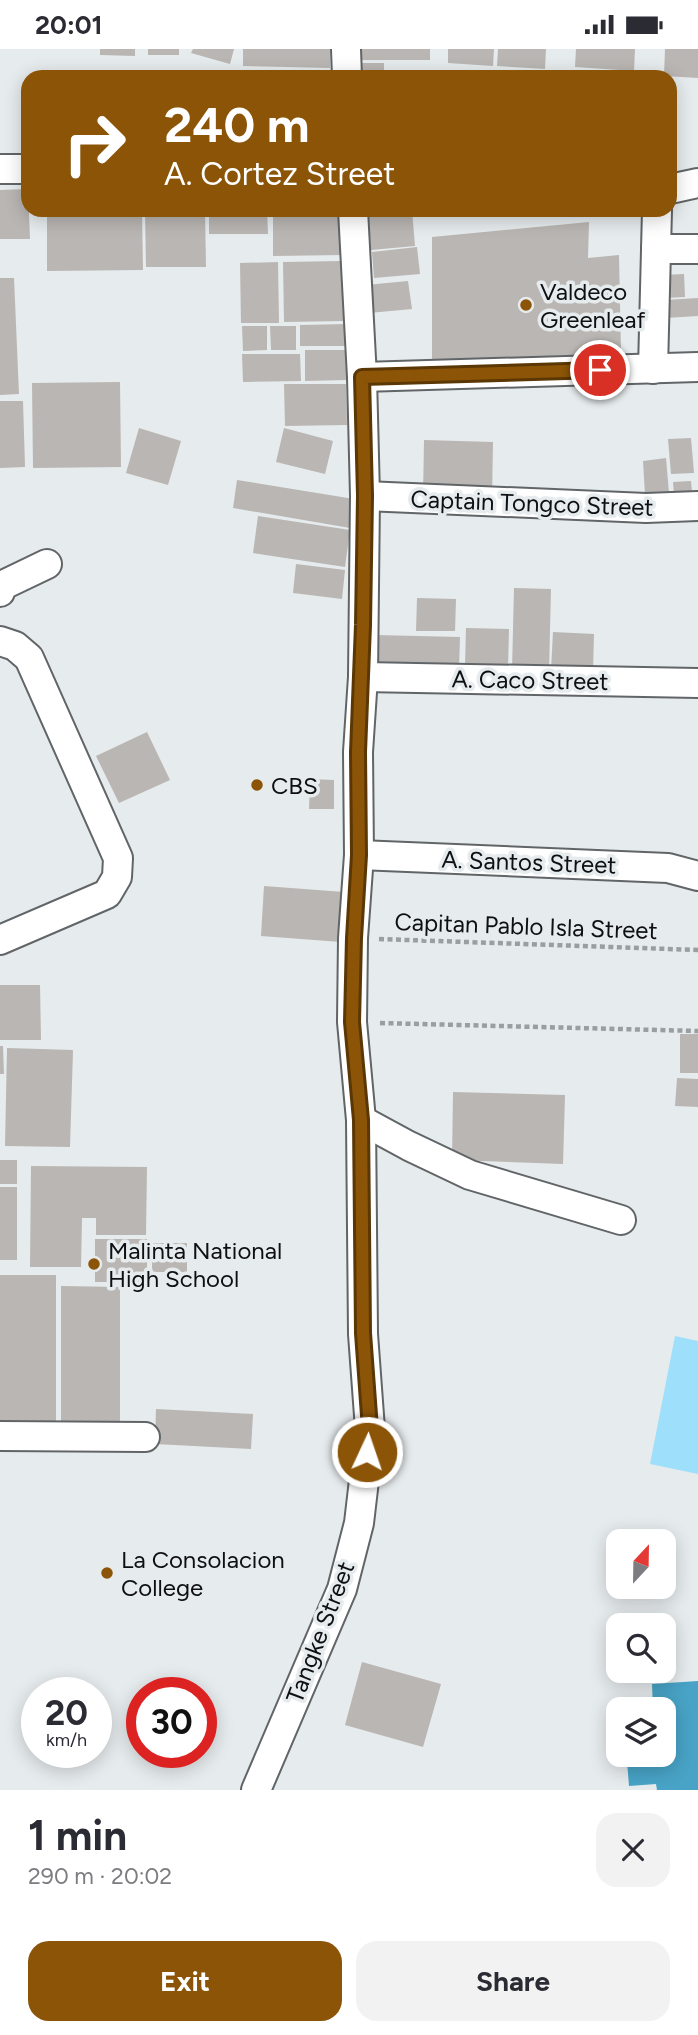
<!DOCTYPE html>
<html lang="en">
<head>
<meta charset="utf-8">
<style>
	:root { --surface:#fff; --page:#f2f2f3; --text:#2b2b33; --muted:#7c7c81; --accent:#8b5407 }
	body { margin:0; font-family:Figtree,sans-serif; background:var(--page); color:var(--text); height:100vh; display:flex; flex-direction:column; font-size:26px; white-space:nowrap }
	* { box-sizing:border-box; margin:0 }
	p { font-size:23px; color:var(--muted) }
	.icon { flex:none; width:38px; height:38px; fill:none; stroke:currentColor; stroke-width:2; stroke-linecap:round; stroke-linejoin:round }
	.map { position:relative; height:1741px; overflow:hidden }
	.sheet { display:flex; flex-direction:column; background:var(--surface); flex:1 }
	.sheet>* { flex:none }
	.hud { position:absolute; left:21px; top:21px; width:656px; height:147px; border-radius:21px; box-shadow:0 4px 18px #0003; background:#8b5407; color:#fff; overflow:hidden }
	.needle { width:46px; rotate:22deg }
	.tools { position:absolute; left:606px; top:1480px; display:grid; gap:14px }
	.tools a { display:grid; place-items:center; width:70px; height:70px; border-radius:14px; background:var(--surface); box-shadow:0 4px 18px #0003; font-size:35px }
	.speed { position:absolute; left:21px; top:1628px; display:flex; gap:14px; font-size:35px; font-weight:700; text-align:center }
	.speed>* { display:grid; place-content:center; width:91px; height:91px; border-radius:50%; background:var(--surface); box-shadow:0 4px 18px #0003; line-height:1 }
	.speed small { font-size:18px; font-weight:400 }
	.speed .limit { border:10px solid #d22; background:#fff; color:#111 }
	.pin { position:absolute; display:grid; place-items:center; width:60px; height:60px; color:#fff; margin:-30px; border:4px solid #fff; border-radius:50%; box-shadow:0 2px 7px #0007 }
	.me { position:absolute; width:77px; margin:-38px; rotate:3deg; stroke-linejoin:round; filter:drop-shadow(0 0 5px #0008) }
	.turn { display:flex; align-items:center; gap:24px; height:147px; padding:0 28px; font-size:32px }
	.turn .icon { width:91px; height:91px; stroke-width:2.5 }
	.turn b { display:block; font-size:49px; line-height:60px }
	.round { display:grid; place-items:center; flex:none; width:74px; height:74px; border-radius:21px; background:var(--page) }
	.headline { display:flex; align-items:center; justify-content:space-between; height:119px; padding:0 28px }
	h1 { font-size:42px; font-weight:700; line-height:52px }
	.cta { display:flex; gap:14px; margin-top:auto; padding:14px 28px }
	.cta a { flex:1; height:80px; border-radius:21px; background:var(--accent); color:#fff; font-size:28px; font-weight:700; line-height:80px; text-align:center }
	.cta a+a { background:var(--page); color:var(--text) }
	.status { display:flex; justify-content:space-between; align-items:center; height:49px; padding:0 35px; background:var(--surface); direction:ltr }
	.status svg { height:19px; fill:currentColor }
	.map>svg:first-child { display:block }
	.green { fill:#9edffb }
	.water { fill:#48a3c6 }
	.building { fill:#bab6b3 }
	.lines { fill:none; stroke-linecap:round; stroke-linejoin:round }
	.minor-casing { stroke:#616567; stroke-width:32 }
	.path { stroke:#9a9ea0; stroke-width:4.5; stroke-dasharray:5 3.5; stroke-linecap:butt }
	.minor { stroke:#fff; stroke-width:28 }
	.route-casing { stroke:#5a3705; stroke-width:18 }
	.route { stroke:#8b5407; stroke-width:12 }
	.poi-dot { fill:#8b5407; stroke:#e6ebed; stroke-width:2.5 }
	.labels { text-anchor:middle; dominant-baseline:central; stroke-width:7; stroke-linejoin:round; paint-order:stroke }
	.poi-label { font-size:24px; fill:#0e0f10; stroke:#e6ebed; text-anchor:start }
	.street-label { font-size:24px; fill:#0e0f10; stroke:#e6ebed }
</style>
</head>
<body>
<div class="status"><b>20:01</b><svg viewBox="0 0 49 12"><path d="M0 12V9h3v3zM5 12V6h3v6zM10 12V3h3v9zM15 12V0h3v12zM26 1h20v11H26zM47 4h2v5h-2z"/></svg></div>
<div class="map">
<svg width="698" height="1741" viewBox="0 0 698 1741">
	<rect width="100%" height="100%" fill="#e6ebed"/>
	<polygon class="green" points="675,1287 698,1292 698,1425 650,1415"/>
	<polygon class="water" points="698,1632 698,1741 657,1741 656,1735 629,1737 627,1712 656,1711 656,1706 663,1706 663,1661 653,1661 652,1635"/>
	<g class="building">
		<polygon points="100,0 135,0 135,7 100,6"/>
		<rect x="148" y="0" width="31" height="6"/>
		<polygon points="193,0 234,0 230,15 191,4"/>
		<polygon points="243,0 330,0 330,19 243,17"/>
		<rect x="358" y="0" width="72" height="11"/>
		<polygon points="448,0 494,0 493,17 448,14"/>
		<polygon points="498,0 546,0 545,20 497,17"/>
		<polygon points="576,0 635,0 634,22 575,18"/>
		<polygon points="665,0 698,0 698,29 664,27"/>
		<rect x="361" y="14" width="23" height="14"/>
		<polygon points="263,22 335,23 335,28 263,28"/>
		<polygon points="214,24 242,26 241,28 213,28"/>
		<polygon points="28,140 30,190 0,190 0,141"/>
		<polygon points="47,161 142,161 143,221 47,222"/>
		<polygon points="145,161 205,161 206,218 146,218"/>
		<polygon points="209,161 267,161 268,185 209,185"/>
		<polygon points="273,161 341,161 342,206 273,207"/>
		<polygon points="367,161 412,161 415,197 371,201"/>
		<polygon points="589,173 588,209 619,206 621,304 432,312 432,188"/>
		<polygon points="417,198 420,225 374,229 372,203"/>
		<polygon points="343,212 343,272 284,273 283,213"/>
		<polygon points="278,213 279,274 241,274 240,214"/>
		<polygon points="684,225 685,248 665,249 664,226"/>
		<polygon points="0,229 14,229 19,345 0,346"/>
		<polygon points="408,232 412,260 369,264 366,236"/>
		<polygon points="698,249 698,267 666,269 665,251"/>
		<polygon points="349,275 349,297 300,297 300,276"/>
		<polygon points="242,277 267,277 267,301 243,302"/>
		<polygon points="270,277 296,277 296,301 271,301"/>
		<polygon points="305,301 347,301 347,331 305,332"/>
		<polygon points="242,305 300,305 301,332 243,333"/>
		<polygon points="120,333 121,418 33,419 32,334"/>
		<polygon points="284,335 346,335 347,376 285,377"/>
		<polygon points="0,352 23,352 25,418 0,419"/>
		<polygon points="139,379 181,392 168,436 126,424"/>
		<polygon points="284,379 333,392 325,425 276,413"/>
		<polygon points="691,389 694,424 671,425 668,390"/>
		<polygon points="424,391 493,393 492,449 423,448"/>
		<polygon points="666,409 669,444 645,446 643,412"/>
		<polygon points="237,431 354,450 350,479 233,459"/>
		<polygon points="691,432 692,443 674,445 673,433"/>
		<polygon points="258,467 350,481 345,518 253,504"/>
		<polygon points="296,515 345,521 342,550 293,544"/>
		<polygon points="514,539 551,540 549,623 512,622"/>
		<polygon points="417,549 456,550 455,582 416,582"/>
		<polygon points="466,579 509,580 508,619 465,617"/>
		<polygon points="553,583 594,585 593,622 551,621"/>
		<polygon points="375,586 460,588 459,620 374,617"/>
		<polygon points="147,683 170,731 119,754 96,707"/>
		<polygon points="310,730 334,731 334,760 309,760"/>
		<polygon points="264,837 344,843 341,893 261,887"/>
		<polygon points="0,936 40,936 41,991 0,991"/>
		<rect x="680" y="985" width="18" height="39"/>
		<polygon points="0,997 3,997 4,1025 0,1025"/>
		<polygon points="7,999 73,1001 70,1098 5,1097"/>
		<polygon points="677,1029 698,1030 698,1058 675,1057"/>
		<polygon points="453,1043 565,1046 563,1115 452,1111"/>
		<rect x="0" y="1111" width="17" height="24"/>
		<polygon points="31,1117 147,1118 146,1186 96,1186 96,1169 82,1169 81,1218 30,1218"/>
		<rect x="0" y="1138" width="17" height="73"/>
		<rect x="95" y="1190" width="52" height="43"/>
		<rect x="152" y="1194" width="35" height="29"/>
		<rect x="0" y="1226" width="56" height="154"/>
		<polygon points="61,1237 120,1238 120,1375 61,1375"/>
		<polygon points="156,1360 253,1365 251,1400 155,1395"/>
		<polygon points="362,1613 441,1635 423,1698 345,1676"/>
	</g>
	<g class="lines">
		<g class="minor-casing">
			<g id="minor">
				<polyline points="346,0 347,28"/>
				<polyline points="0,120 28,120"/>
				<polyline points="670,140 698,134"/>
				<polyline points="656,200 698,200"/>
				<polyline points="653,320 657,161"/>
				<polyline points="362,328 698,318"/>
				<polyline points="365,447 646,459 698,457"/>
				<polyline points="0,543 1,537 47,515"/>
				<polyline points="0,592 15,597 29,609 118,809 117,828 107,845 0,891"/>
				<polyline points="363,628 698,634"/>
				<polyline points="359,806 668,819 698,827"/>
				<polyline points="361,1071 409,1097 470,1126 621,1171"/>
				<polyline points="0,1387 145,1388"/>
				<polyline points="256,1741 342,1540 359,1474 370,1380 363,1285 361,1071 352,973 353,889 359,806 358,703 363,628 365,447 362,328 353,161"/>
			</g>
		</g>
		<g class="path">
			<polyline points="379,890 698,901"/>
			<polyline points="380,974 698,982"/>
		</g>
		<use href="#minor" class="minor"/>
	</g>
	<g class="lines">
		<g class="route-casing">
			<polyline id="route" points="367,1403 370,1380 363,1284 361,1071 352,973 354,889 359,806 358,703 363,576 365,447 362,328 600,321"/>
		</g>
		<use href="#route" class="route"/>
	</g>
	<g class="poi-dot">
		<circle cx="526" cy="256" r="7"/>
		<circle cx="257" cy="736" r="7"/>
		<circle cx="94" cy="1215" r="7"/>
		<circle cx="107" cy="1524" r="7"/>
	</g>
	<g class="labels">
		<g class="poi-label">
			<text x="540" y="242">Valdeco<tspan x="540" dy="28">Greenleaf</tspan></text>
			<text x="271" y="736">CBS</text>
			<text x="108" y="1201">Malinta National<tspan x="108" dy="28">High School</tspan></text>
			<text x="121" y="1510">La Consolacion<tspan x="121" dy="28">College</tspan></text>
		</g>
		<g class="street-label">
			<text transform="translate(532 454) rotate(2)">Captain Tongco Street</text>
			<text transform="translate(530 631) rotate(1)">A. Caco Street</text>
			<text transform="translate(529 813) rotate(2)">A. Santos Street</text>
			<text transform="translate(526 877) rotate(2)">Capitan Pablo Isla Street</text>
			<text transform="translate(320 1583) rotate(-69)">Tangke Street</text>
		</g>
	</g>
</svg>
<div class="tools">
<a><svg class="needle" viewBox="-14 -14 28 28"><path d="M0-13l5 13h-10z" fill="#e53935"/><path d="M0 13l5-13h-10z" fill="#7c7c81"/></svg></a>
<a><svg class="icon" aria-label="search" viewBox="0 0 24 24"><circle cx="10" cy="10" r="6"/><path d="M15 15l6 6"/></svg></a>
<a><svg class="icon" aria-label="layers" viewBox="0 0 24 24"><path d="M12 4l9 5-9 5-9-5zM3 14l9 5 9-5"/></svg></a>
</div>
<div class="speed"><div>20<small>km/h</small></div><div class="limit">30</div></div>
<div class="pin" style="left:600px;top:321px;background:#d93025"><svg class="icon" aria-label="arrive" viewBox="0 0 24 24"><path d="M6 21V4h12l-3 4 3 4H6"/></svg></div>
<svg class="me" style="left:367px;top:1403px" viewBox="-20 -20 40 40"><circle r="17" fill="#8b5407" stroke="#fff" stroke-width="3"/><path d="M0-11L8 9 0 5-8 9z" fill="#fff"/></svg>
<div class="hud">
<div class="turn"><svg class="icon" aria-label="right" viewBox="0 0 24 24"><path d="M7 20v-9h11M14 6l5 5-5 5"/></svg><div><b>240 m</b>A. Cortez Street</div></div>
</div>
</div>
<section class="sheet">
<div class="headline"><div><h1>1 min</h1><p>290 m · 20:02</p></div><a class="round"><svg class="icon" aria-label="close" viewBox="0 0 24 24"><path d="M6 6l12 12M18 6L6 18"/></svg></a></div>
<div class="cta"><a>Exit</a><a>Share</a></div>
</section>
</body>
</html>
